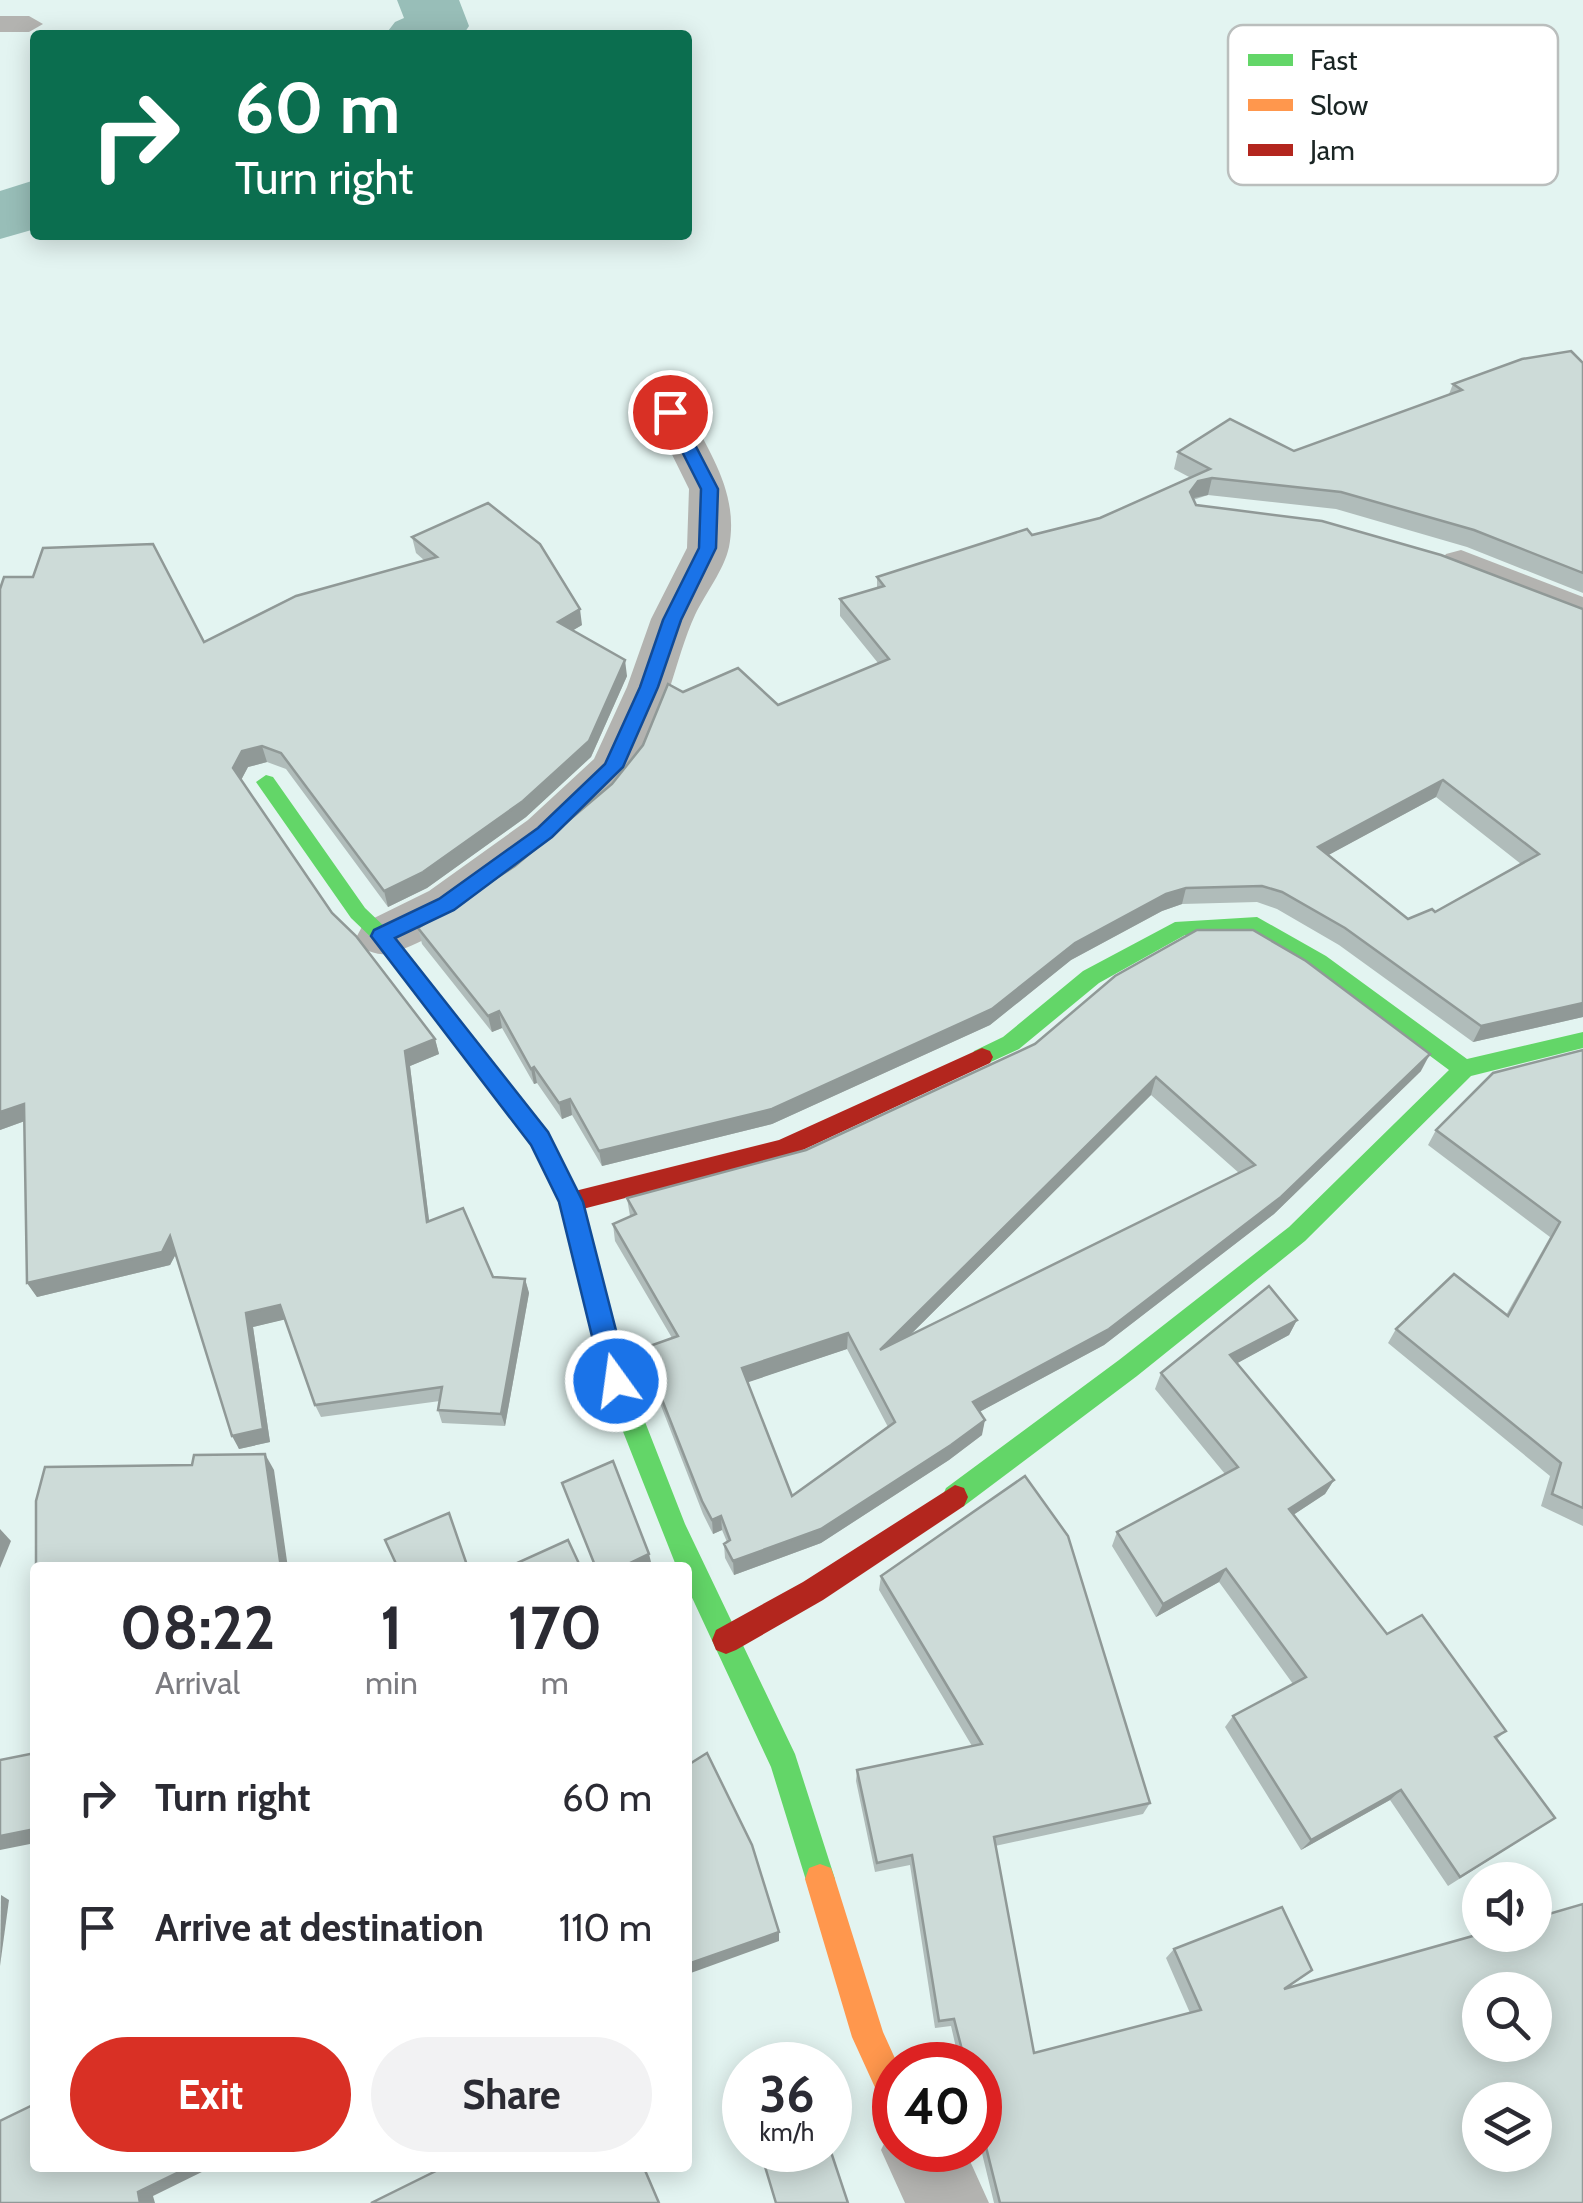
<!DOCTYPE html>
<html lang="en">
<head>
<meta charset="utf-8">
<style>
	:root { --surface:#fff; --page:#f2f2f3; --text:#2b2b33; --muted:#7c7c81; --accent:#d93025 }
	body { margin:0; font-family:Cabin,sans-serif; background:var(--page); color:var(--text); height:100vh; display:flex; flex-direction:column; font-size:38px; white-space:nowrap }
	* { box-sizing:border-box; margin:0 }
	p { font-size:32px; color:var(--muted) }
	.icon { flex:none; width:55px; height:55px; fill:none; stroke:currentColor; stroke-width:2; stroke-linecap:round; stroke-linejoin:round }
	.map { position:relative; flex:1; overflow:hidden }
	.sheet { position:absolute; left:30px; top:1562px; width:662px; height:610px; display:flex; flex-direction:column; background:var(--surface); border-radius:10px; box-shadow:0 5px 25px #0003 }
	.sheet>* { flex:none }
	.hud { position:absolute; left:30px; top:30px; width:662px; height:210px; border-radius:10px; box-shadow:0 5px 25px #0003; background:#0b6e4f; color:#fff; overflow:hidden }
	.tools { position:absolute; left:1462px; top:1862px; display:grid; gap:20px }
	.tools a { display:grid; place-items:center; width:90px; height:90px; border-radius:50%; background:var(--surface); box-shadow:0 5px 25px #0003; font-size:50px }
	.speed { position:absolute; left:722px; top:2042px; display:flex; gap:20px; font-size:50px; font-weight:700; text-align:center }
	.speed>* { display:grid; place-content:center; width:130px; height:130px; border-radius:50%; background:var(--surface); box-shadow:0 5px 25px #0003; line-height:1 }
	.speed small { font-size:25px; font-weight:400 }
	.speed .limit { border:15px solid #d22; background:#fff; color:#111 }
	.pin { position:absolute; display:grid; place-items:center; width:85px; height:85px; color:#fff; margin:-42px; border:5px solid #fff; border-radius:50%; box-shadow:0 2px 10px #0007 }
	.me { position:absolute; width:110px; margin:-55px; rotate:346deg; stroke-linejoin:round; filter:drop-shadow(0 0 8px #0008) }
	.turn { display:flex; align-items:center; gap:35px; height:210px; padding:0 40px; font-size:45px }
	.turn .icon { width:130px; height:130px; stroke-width:2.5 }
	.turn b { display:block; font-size:70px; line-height:85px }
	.eta { display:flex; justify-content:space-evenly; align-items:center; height:170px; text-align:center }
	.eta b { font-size:60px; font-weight:700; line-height:70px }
	.button { display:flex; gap:20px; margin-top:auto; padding:20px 40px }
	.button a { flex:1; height:115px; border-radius:60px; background:var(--accent); color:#fff; font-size:40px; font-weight:700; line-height:115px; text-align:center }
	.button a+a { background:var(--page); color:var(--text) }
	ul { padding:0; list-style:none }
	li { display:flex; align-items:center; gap:30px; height:130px; padding:0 40px }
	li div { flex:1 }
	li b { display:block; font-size:38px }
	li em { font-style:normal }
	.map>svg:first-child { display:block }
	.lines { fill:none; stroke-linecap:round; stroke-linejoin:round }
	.river { fill:#98beb8; fill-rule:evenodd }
	.street { fill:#b3b3b0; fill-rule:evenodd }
	.fast { fill:#63d668; fill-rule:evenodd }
	.slow { fill:#ff974d; fill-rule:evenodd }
	.jam { fill:#b3261e; fill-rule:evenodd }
	.wall { fill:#b0bcba; fill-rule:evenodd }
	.shaded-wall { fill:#909997 }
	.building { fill:#cddbd8; stroke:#909997; stroke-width:2.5; fill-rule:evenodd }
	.route { fill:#1a73e8; stroke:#114b97; stroke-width:2.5 }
	.key { fill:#fff; stroke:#babebd; stroke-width:2.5 }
	.key-label { font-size:28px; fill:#1a2524 }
</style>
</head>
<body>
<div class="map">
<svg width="1583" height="2203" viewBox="0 0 1583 2203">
	<rect width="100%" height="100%" fill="#e3f4f1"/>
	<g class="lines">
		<g class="river">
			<polygon points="397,0 459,0 469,26 463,35 385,35 395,22 404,18"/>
			<polygon points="35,180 35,229 0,239 0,191"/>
		</g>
		<g class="street">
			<polygon points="0,16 29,16 43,24 29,32 0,32"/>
			<path d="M670 401 683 404 689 412C711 455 739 495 729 547 724 570 705 594 695 615 673 663 663 735 630 777 593 825 445 944 386 954 378 955 371 952 364 949L357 936 364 923 429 891 528 820 594 759 627 687 651 619 687 548 689 489 651 412 657 404Z"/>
			<polygon points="1461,550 1583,597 1583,625 1446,572 1440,563 1446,554"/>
			<polygon points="895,2121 895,2150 965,2150 989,2203 905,2203 881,2150"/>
		</g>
		<g class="fast">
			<polygon points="266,775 273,777 365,908 389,931 548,1132 583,1202 629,1381 685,1524 795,1754 835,1879 831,1890 820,1894 809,1890 771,1767 688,1589 688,1568 677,1568 603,1381 559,1202 531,1145 375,941 351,918 256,782"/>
			<polygon points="1257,917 1326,956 1467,1059 1583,1032 1583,1048 1471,1076 1305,1241 1137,1376 964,1506 955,1509 946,1506 942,1497 946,1488 1119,1360 1289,1227 1449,1070 1312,968 1254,933 1185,935 1099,983 1019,1049 982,1066 974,1063 971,1057 974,1051 1003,1037 1083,971 1175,922"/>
		</g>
		<polygon class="slow" points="820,1864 831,1868 835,1879 883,2032 898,2065 895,2065 895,2109 883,2105 852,2037 805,1879 809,1868"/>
		<g class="jam">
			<polygon points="982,1048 990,1051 993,1057 990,1063 792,1155 571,1212 563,1209 559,1202 563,1195 571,1192 779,1140"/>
			<polygon points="955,1485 964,1488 968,1497 964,1506 823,1600 736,1650 726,1654 716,1650 712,1640 716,1630 803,1582"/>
		</g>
	</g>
	<g class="wall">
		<path d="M1583 363V593L1467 547 1336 509 1208 495 1193 500 1196 505 1583 609V1017L1473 1042 1339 945 1277 909 1257 902 1182 904 1162 911 1071 960 990 1025 772 1124 602 1166 572 1115 562 1119 537 1083 534 1084 502 1028 492 1032 422 944 418 928 515 866 612 784 683 692 778 705 878 663 840 616V599L877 588V577L1032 535 1100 518 1191 478 1174 469 1178 452 1294 451 1449 394 1453 384ZM1436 797 1521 864 1435 912 1408 919 1328 855Z"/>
		<polygon points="412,537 582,625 573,630 627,676 591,757 526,817 427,888 388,907 286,769 267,762 248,767 241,780 332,913 435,1039 439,1054 410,1066 429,1221 493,1277 525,1279 529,1293 505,1426 442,1423 438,1410 440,1401 321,1417 315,1405 285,1319 253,1327 270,1442 239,1449 176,1254 170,1265 37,1297 27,1283 25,1121 0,1130 0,589 204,642 425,561 416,553"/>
		<path d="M1035 1044 1421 1071 1274 1214 1104 1345 979 1412 982 1435 949 1460 821 1543 734 1575 725 1558 724 1544 727 1542 722 1530 713 1534 703 1514 651 1380 644 1348 672 1338 615 1241 613 1224 630 1216 627 1198 806 1150ZM1151 1095 1239 1173 909 1336ZM847 1349 888 1427 792 1496 747 1382Z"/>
		<polygon points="1583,1050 1583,1526 1541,1506 1550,1476 1388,1343 1396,1329 1506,1315 1550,1237 1428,1145 1436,1130"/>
		<polygon points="1297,1320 1289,1335 1237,1363 1334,1480 1325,1494 1293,1515 1387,1634 1506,1731 1497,1739 1555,1818 1448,1886 1390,1800 1301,1850 1225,1727 1233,1716 1293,1684 1219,1582 1156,1617 1112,1546 1117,1532 1225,1474 1155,1389 1161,1373"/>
		<polygon points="881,1576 1150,1803 1143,1814 995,1846 1034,2053 1190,2013 1166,1958 1174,1949 1285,1989 1583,2203 994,2203 980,2145 980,2065 960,2065 951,2026 935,2028 910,1865 875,1872 856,1781 857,1770 972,1746 879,1590"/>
	</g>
	<g class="shaded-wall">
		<polygon points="1212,478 1208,495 1194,498 1186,509 1190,492 1198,481"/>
		<polygon points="580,609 582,625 560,638 558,622"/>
		<polygon points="625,660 627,676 591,757 526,817 427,888 388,907 384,891"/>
		<polygon points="262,746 267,762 248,767 239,784 233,768 242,751"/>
		<polygon points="1443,780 1436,797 1312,864 1318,847"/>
		<polygon points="1186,888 1182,904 1162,911 1071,960 990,1025 772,1124 602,1166 599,1151 1075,943 1166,894"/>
		<polygon points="1583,1003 1583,1017 1473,1042 1481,1026"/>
		<polygon points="499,1011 502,1028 492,1032 488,1016"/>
		<polygon points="435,1039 439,1054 410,1066 431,1236 427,1222 405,1051"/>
		<polygon points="1430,1054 1421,1071 1274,1214 1104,1345 970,1417 973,1402"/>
		<polygon points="534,1067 537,1083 534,1084 531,1069"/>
		<polygon points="1156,1077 1151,1095 879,1366 880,1350"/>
		<polygon points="570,1099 572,1115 562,1119 559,1103"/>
		<polygon points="24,1104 33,1118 0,1130 0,1112"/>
		<polygon points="170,1236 178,1250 170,1265 37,1297 27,1283"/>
		<polygon points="525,1279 529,1293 505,1426 501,1414"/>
		<polygon points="280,1305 287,1319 253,1327 270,1442 239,1449 232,1436 246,1313"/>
		<polygon points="1297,1320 1289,1335 1223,1371 1230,1355"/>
		<polygon points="848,1333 847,1349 743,1384 742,1368"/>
		<polygon points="985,1420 982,1435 949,1460 821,1543 734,1575 733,1561"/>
		<polygon points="265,1454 274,1470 288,1568 281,1568"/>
		<polygon points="1334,1480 1325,1494 1281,1523 1289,1509"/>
		<polygon points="721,1516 722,1530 713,1534 712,1520"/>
		<polygon points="0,1529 11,1541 0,1568"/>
		<polygon points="649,1554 651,1562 638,1568 620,1568"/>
		<polygon points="1226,1569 1219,1582 1156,1617 1163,1604"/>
		<polygon points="1401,1790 1390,1800 1301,1850 1311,1840"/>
		<polygon points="35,1829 35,1843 0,1850 0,1836"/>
		<polygon points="1,1895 9,1900 0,1966"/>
		<polygon points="779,1932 779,1941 688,1974 688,1964"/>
		<polygon points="187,2168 210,2168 153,2196 155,2203 140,2203 138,2192"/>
	</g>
	<g class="building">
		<path d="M1571 351 1583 363V573L1474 530 1341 492 1212 478 1198 481 1190 492 1196 505 1322 521 1441 555 1583 609V1003L1481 1026 1345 928 1282 892 1262 886 1186 888 1166 894 1075 943 992 1009 772 1109 599 1151 570 1099 559 1103 534 1067 531 1069 499 1011 488 1016 418 928 515 866 612 784 643 745 668 684 683 692 738 668 778 705 889 659 840 599 884 586 877 577 1027 529 1032 535 1100 518 1210 469 1178 452 1230 419 1294 451 1462 390 1453 384 1522 359ZM1443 780 1539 854 1435 912 1432 909 1408 919 1318 847Z"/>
		<polygon points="488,503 540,544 580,609 558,622 625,660 589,741 523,801 423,872 384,891 281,753 262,746 242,751 233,768 332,913 356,936 435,1039 405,1051 427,1222 463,1208 493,1277 525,1279 501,1414 438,1410 442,1387 315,1405 280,1305 246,1313 263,1429 232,1436 170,1236 162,1252 27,1283 24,1104 0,1112 0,589 4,577 33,577 43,548 153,544 204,642 296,596 437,557 412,537"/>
		<path d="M1197 930H1253L1306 961 1430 1054 1281 1197 1109 1329 973 1402 985 1420 951 1445 821 1529 733 1561 724 1544 730 1540 721 1516 712 1520 702 1501 648 1364 644 1348 678 1336 613 1224 636 1214 627 1198 806 1150 1035 1044 1115 976ZM1156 1077 1255 1165 880 1350ZM848 1333 895 1422 792 1496 742 1368Z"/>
		<polygon points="1583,1050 1583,1508 1552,1494 1561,1463 1396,1329 1454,1274 1508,1316 1560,1222 1436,1130 1493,1073"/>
		<polygon points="1269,1286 1297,1320 1230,1355 1334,1480 1289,1509 1387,1634 1422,1615 1506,1731 1495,1737 1555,1818 1460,1877 1401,1790 1311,1840 1233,1716 1306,1677 1226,1569 1163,1604 1117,1532 1238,1467 1161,1373"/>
		<polygon points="265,1454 281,1568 36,1568 36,1501 45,1467 192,1465 194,1455"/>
		<polygon points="613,1461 649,1554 620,1568 596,1568 562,1483"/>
		<path d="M1025 1476 1068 1536 1150 1803 994 1837 1034 2053 1201 2010 1174 1949 1282 1907 1312 1970 1284 1989 1480 1934V1935H1535V1918L1583 1904V2203H1000L980 2123V2065H966L954 2019 939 2021 912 1855 877 1863 857 1770 982 1744 881 1576ZM1480 1990H1535V2045H1480ZM1480 2100H1535V2155H1480Z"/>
		<polygon points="449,1513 468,1568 398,1568 385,1540"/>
		<polygon points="568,1540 581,1568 506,1568"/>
		<polygon points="35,1753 35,1829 0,1836 0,1760"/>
		<polygon points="707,1753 752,1845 779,1932 688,1964 688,1765"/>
		<polygon points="801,2060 802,2065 788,2065"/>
		<polygon points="745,2084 745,2103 740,2087"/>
		<polygon points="35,2104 35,2168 187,2168 138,2192 140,2203 0,2203 0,2121"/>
		<polygon points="830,2149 848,2203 776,2203 760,2150 830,2150"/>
		<polygon points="442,2168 644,2168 659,2203 371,2203"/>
	</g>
	<polygon class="route" points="665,408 678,412 718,489 716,548 681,620 658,687 623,767 552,837 454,910 395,938 548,1132 583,1202 629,1381 625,1389 616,1392 607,1389 603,1381 559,1202 531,1145 371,936 374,930 439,899 538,828 605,764 640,687 663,620 699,548 701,489 662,412"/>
	<rect x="1228" y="25" width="330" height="160" rx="15" class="key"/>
	<rect x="1248" y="54" width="45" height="12" fill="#63d668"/>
	<rect x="1248" y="99" width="45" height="12" fill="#ff974d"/>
	<rect x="1248" y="144" width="45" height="12" fill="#b3261e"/>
	<g class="key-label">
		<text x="1310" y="70">Fast</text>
		<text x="1310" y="115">Slow</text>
		<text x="1310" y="160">Jam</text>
	</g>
</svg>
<div class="tools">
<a><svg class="icon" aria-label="sound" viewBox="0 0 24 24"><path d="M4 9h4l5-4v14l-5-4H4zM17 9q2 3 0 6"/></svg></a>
<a><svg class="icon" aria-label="search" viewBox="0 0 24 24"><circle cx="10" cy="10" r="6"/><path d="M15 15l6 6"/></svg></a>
<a><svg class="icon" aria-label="layers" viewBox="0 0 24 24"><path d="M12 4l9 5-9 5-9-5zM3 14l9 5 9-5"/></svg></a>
</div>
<div class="speed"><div>36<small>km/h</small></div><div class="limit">40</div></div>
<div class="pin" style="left:670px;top:412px;background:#d93025"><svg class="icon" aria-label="arrive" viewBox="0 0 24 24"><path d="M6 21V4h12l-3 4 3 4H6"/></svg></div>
<svg class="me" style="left:616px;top:1381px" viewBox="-20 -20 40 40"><circle r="17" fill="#1a73e8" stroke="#fff" stroke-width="3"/><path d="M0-11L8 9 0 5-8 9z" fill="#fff"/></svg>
<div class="hud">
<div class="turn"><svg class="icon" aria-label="right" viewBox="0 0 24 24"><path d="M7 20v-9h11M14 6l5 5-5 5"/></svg><div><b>60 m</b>Turn right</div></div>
</div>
<section class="sheet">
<div class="eta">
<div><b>08:22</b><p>Arrival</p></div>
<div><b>1</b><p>min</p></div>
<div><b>170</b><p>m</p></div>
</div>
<ul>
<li><svg class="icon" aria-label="right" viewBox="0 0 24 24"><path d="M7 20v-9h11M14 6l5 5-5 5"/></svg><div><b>Turn right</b></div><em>60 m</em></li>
<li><svg class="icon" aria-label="arrive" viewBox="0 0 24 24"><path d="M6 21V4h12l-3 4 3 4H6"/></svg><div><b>Arrive at destination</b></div><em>110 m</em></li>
</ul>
<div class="button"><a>Exit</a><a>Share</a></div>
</section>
</div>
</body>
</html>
